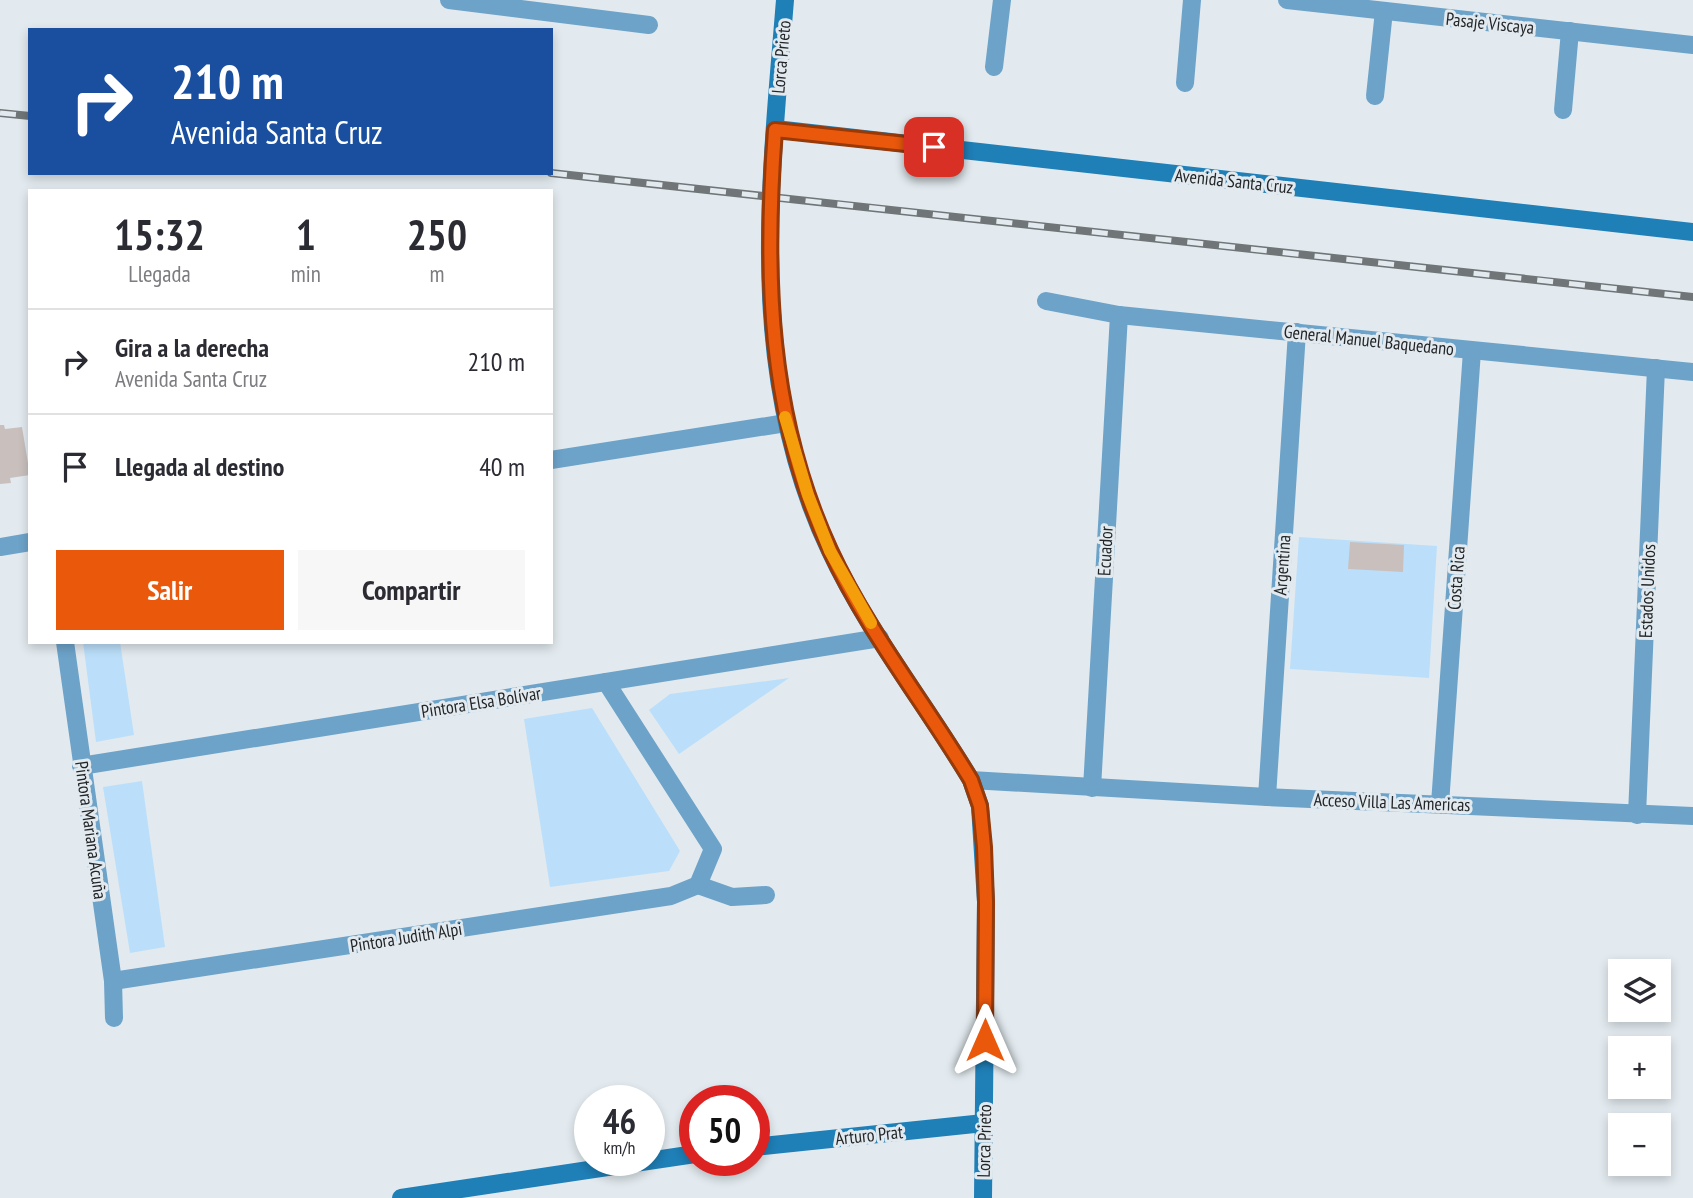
<!DOCTYPE html>
<html lang="es">
<head>
<meta charset="utf-8">
<style>
	:root { --surface:#fff; --page:#f7f7f7; --text:#2b2b33; --muted:#7c7c81; --line:#e1e1e2; --accent:#ea580c }
	body { margin:0; font-family:"PT Sans Narrow",sans-serif; background:var(--page); color:var(--text); height:100vh; display:flex; flex-direction:column; font-size:26px; white-space:nowrap }
	* { box-sizing:border-box; margin:0 }
	p { font-size:23px; color:var(--muted) }
	.icon { flex:none; width:38px; height:38px; fill:none; stroke:currentColor; stroke-width:2; stroke-linecap:round; stroke-linejoin:round }
	.map { position:relative; flex:1; overflow:hidden }
	.side { position:absolute; left:28px; top:189px; width:525px; height:455px; display:flex; flex-direction:column; background:var(--surface); border-radius:0px; box-shadow:0 4px 10px #0003 }
	.side>* { flex:none }
	.guide { position:absolute; left:28px; top:28px; width:525px; height:147px; border-radius:0px; box-shadow:0 4px 10px #0003; background:#1a4fa0; color:#fff; overflow:hidden }
	.tools { position:absolute; left:1608px; top:959px; display:grid; gap:14px }
	.tools a { display:grid; place-items:center; width:63px; height:63px; border-radius:0px; background:var(--surface); box-shadow:0 4px 10px #0003; font-size:35px }
	.speed { position:absolute; left:574px; top:1085px; display:flex; gap:14px; font-size:35px; font-weight:700; text-align:center }
	.speed>* { display:grid; place-content:center; width:91px; height:91px; border-radius:50%; background:var(--surface); box-shadow:0 4px 10px #0003; line-height:1 }
	.speed small { font-size:18px; font-weight:400 }
	.speed .limit { border:10px solid #d22; background:#fff; color:#111 }
	.pin { position:absolute; display:grid; place-items:center; width:60px; height:60px; color:#fff; margin:-30px; border-radius:14px; box-shadow:0 4px 10px #0006 }
	.me { position:absolute; width:77px; margin:-38px; rotate:0deg; stroke-linejoin:round; filter:drop-shadow(0 0 5px #0008) }
	.turn { display:flex; align-items:center; gap:24px; height:147px; padding:0 28px; font-size:32px }
	.turn .icon { width:91px; height:91px; stroke-width:2.5 }
	.turn b { display:block; font-size:49px; line-height:60px }
	.eta { display:flex; justify-content:space-evenly; align-items:center; height:119px; text-align:center }
	.eta b { font-size:42px; font-weight:600; line-height:49px }
	.action { display:flex; gap:14px; margin-top:auto; padding:14px 28px }
	.action a { flex:1; height:80px; border-radius:0px; background:var(--accent); color:#fff; font-size:28px; font-weight:600; line-height:80px; text-align:center }
	.action a+a { background:var(--page); color:var(--text) }
	ul { padding:0; list-style:none }
	li { display:flex; align-items:center; gap:21px; height:105px; padding:0 28px; border-top:2px solid var(--line) }
	li div { flex:1 }
	li b { display:block; font-size:26px }
	li em { font-style:normal }
	.map>svg:first-child { display:block }
	.green { fill:#bbdffa }
	.building { fill:#c9c0be }
	.lines { fill:none; stroke-linecap:round; stroke-linejoin:round }
	.street { stroke:#6da3c9; stroke-width:18 }
	.secondary { stroke:#1f7fb7; stroke-width:18 }
	.rail-casing { stroke:#707578; stroke-width:8 }
	.rail { stroke:#e2eaef; stroke-width:5; stroke-dasharray:16; stroke-linecap:butt }
	.route-casing { stroke:#983908; stroke-width:18 }
	.route { stroke:#ea580c; stroke-width:12 }
	.slow { stroke:#f59e0b; stroke-width:12 }
	.labels { text-anchor:middle; dominant-baseline:central; stroke-width:6; stroke-linejoin:round; paint-order:stroke }
	.street-label { font-size:18px; fill:#232628; stroke:#e2eaef }
</style>
</head>
<body>
<div class="map">
<svg width="1693" height="1198" viewBox="0 0 1693 1198">
	<rect width="100%" height="100%" fill="#e2eaef"/>
	<g class="green">
		<polygon points="1299,537 1437,546 1429,678 1290,669"/>
		<polygon points="83,642 120,642 134,735 96,742"/>
		<polygon points="789,678 679,754 649,710 670,694"/>
		<polygon points="592,708 680,851 669,871 550,887 524,719"/>
		<polygon points="142,781 165,947 130,953 103,787"/>
	</g>
	<g class="building">
		<polygon points="0,425 4,425 5,429 22,427 30,475 10,478 11,483 0,484"/>
		<polygon points="1350,542 1404,545 1403,572 1348,569"/>
	</g>
	<g class="lines">
		<g class="street">
			<polyline points="449,0 649,25"/>
			<polyline points="1287,0 1693,45"/>
			<polyline points="994,67 1002,0"/>
			<polyline points="1185,83 1192,0"/>
			<polyline points="1375,96 1384,11"/>
			<polyline points="1563,110 1570,31"/>
			<polyline points="1046,301 1119,315 1693,372"/>
			<polyline points="551,460 786,423"/>
			<polyline points="0,547 30,542"/>
			<polyline points="65,642 113,981 114,1018"/>
			<polyline points="81,766 880,638"/>
			<polyline points="971,780 1267,797 1693,816"/>
			<polyline points="1092,788 1119,315"/>
			<polyline points="1267,797 1297,332"/>
			<polyline points="1440,804 1472,351"/>
			<polyline points="1637,815 1656,368"/>
			<polyline points="698,885 732,897 766,895"/>
			<polyline points="113,981 671,896 698,885 713,849 606,682"/>
		</g>
		<g class="secondary">
			<path d="M785 0C770 187 746 374 830 551 868 632 925 703 971 780L980 806 986 902 983 1198"/>
			<polyline points="775,129 1693,232"/>
			<polyline points="754,1147 984,1123"/>
			<polyline points="401,1198 695,1154"/>
		</g>
		<g class="rail-casing">
			<g id="rail">
				<polyline points="0,113 30,116"/>
				<polyline points="551,173 1693,297"/>
			</g>
		</g>
		<use href="#rail" class="rail"/>
	</g>
	<g class="lines">
		<g class="route-casing">
			<path id="route" d="M934 147 775 130C764 274 768 416 830 550 866 629 926 705 971 780L980 806 984 847 986 902 985 1040"/>
		</g>
		<use href="#route" class="route"/>
		<polyline class="slow" points="785,417 808,495 830,551 871,623"/>
	</g>
	<g class="labels">
		<g class="street-label">
			<text transform="translate(1490 23) rotate(6)">Pasaje Viscaya</text>
			<text transform="translate(781 57) rotate(-85)">Lorca Prieto</text>
			<text transform="translate(1234 181) rotate(6)">Avenida Santa Cruz</text>
			<text transform="translate(1369 340) rotate(6)">General Manuel Baquedano</text>
			<text transform="translate(1105 551) rotate(-87)">Ecuador</text>
			<text transform="translate(1282 565) rotate(-86)">Argentina</text>
			<text transform="translate(1456 578) rotate(-86)">Costa Rica</text>
			<text transform="translate(1647 591) rotate(-88)">Estados Unidos</text>
			<text transform="translate(481 702) rotate(-9)">Pintora Elsa Bolívar</text>
			<text transform="translate(1392 802) rotate(2)">Acceso Villa Las Americas</text>
			<text transform="translate(91 830) rotate(82)">Pintora Mariana Acuña</text>
			<text transform="translate(406 937) rotate(-9)">Pintora Judith Alpi</text>
			<text transform="translate(869 1135) rotate(-6)">Arturo Prat</text>
			<text transform="translate(984 1141) rotate(-89)">Lorca Prieto</text>
		</g>
	</g>
</svg>
<div class="tools">
<a><svg class="icon" aria-label="layers" viewBox="0 0 24 24"><path d="M12 4l9 5-9 5-9-5zM3 14l9 5 9-5"/></svg></a>
<a>+</a>
<a>−</a>
</div>
<div class="speed"><div>46<small>km/h</small></div><div class="limit">50</div></div>
<div class="pin" style="left:934px;top:147px;background:#d93025"><svg class="icon" aria-label="arrive" viewBox="0 0 24 24"><path d="M6 21V4h12l-3 4 3 4H6"/></svg></div>
<svg class="me" style="left:985px;top:1040px" viewBox="-20 -20 40 40"><path d="M0-17L14 15 0 8-14 15z" fill="#ea580c" stroke="#fff" stroke-width="4"/></svg>
<div class="guide">
<div class="turn"><svg class="icon" aria-label="right" viewBox="0 0 24 24"><path d="M7 20v-9h11M14 6l5 5-5 5"/></svg><div><b>210 m</b>Avenida Santa Cruz</div></div>
</div>
<section class="side">
<div class="eta">
<div><b>15:32</b><p>Llegada</p></div>
<div><b>1</b><p>min</p></div>
<div><b>250</b><p>m</p></div>
</div>
<ul>
<li><svg class="icon" aria-label="right" viewBox="0 0 24 24"><path d="M7 20v-9h11M14 6l5 5-5 5"/></svg><div><b>Gira a la derecha</b><p>Avenida Santa Cruz</p></div><em>210 m</em></li>
<li><svg class="icon" aria-label="arrive" viewBox="0 0 24 24"><path d="M6 21V4h12l-3 4 3 4H6"/></svg><div><b>Llegada al destino</b></div><em>40 m</em></li>
</ul>
<div class="action"><a>Salir</a><a>Compartir</a></div>
</section>
</div>
</body>
</html>
